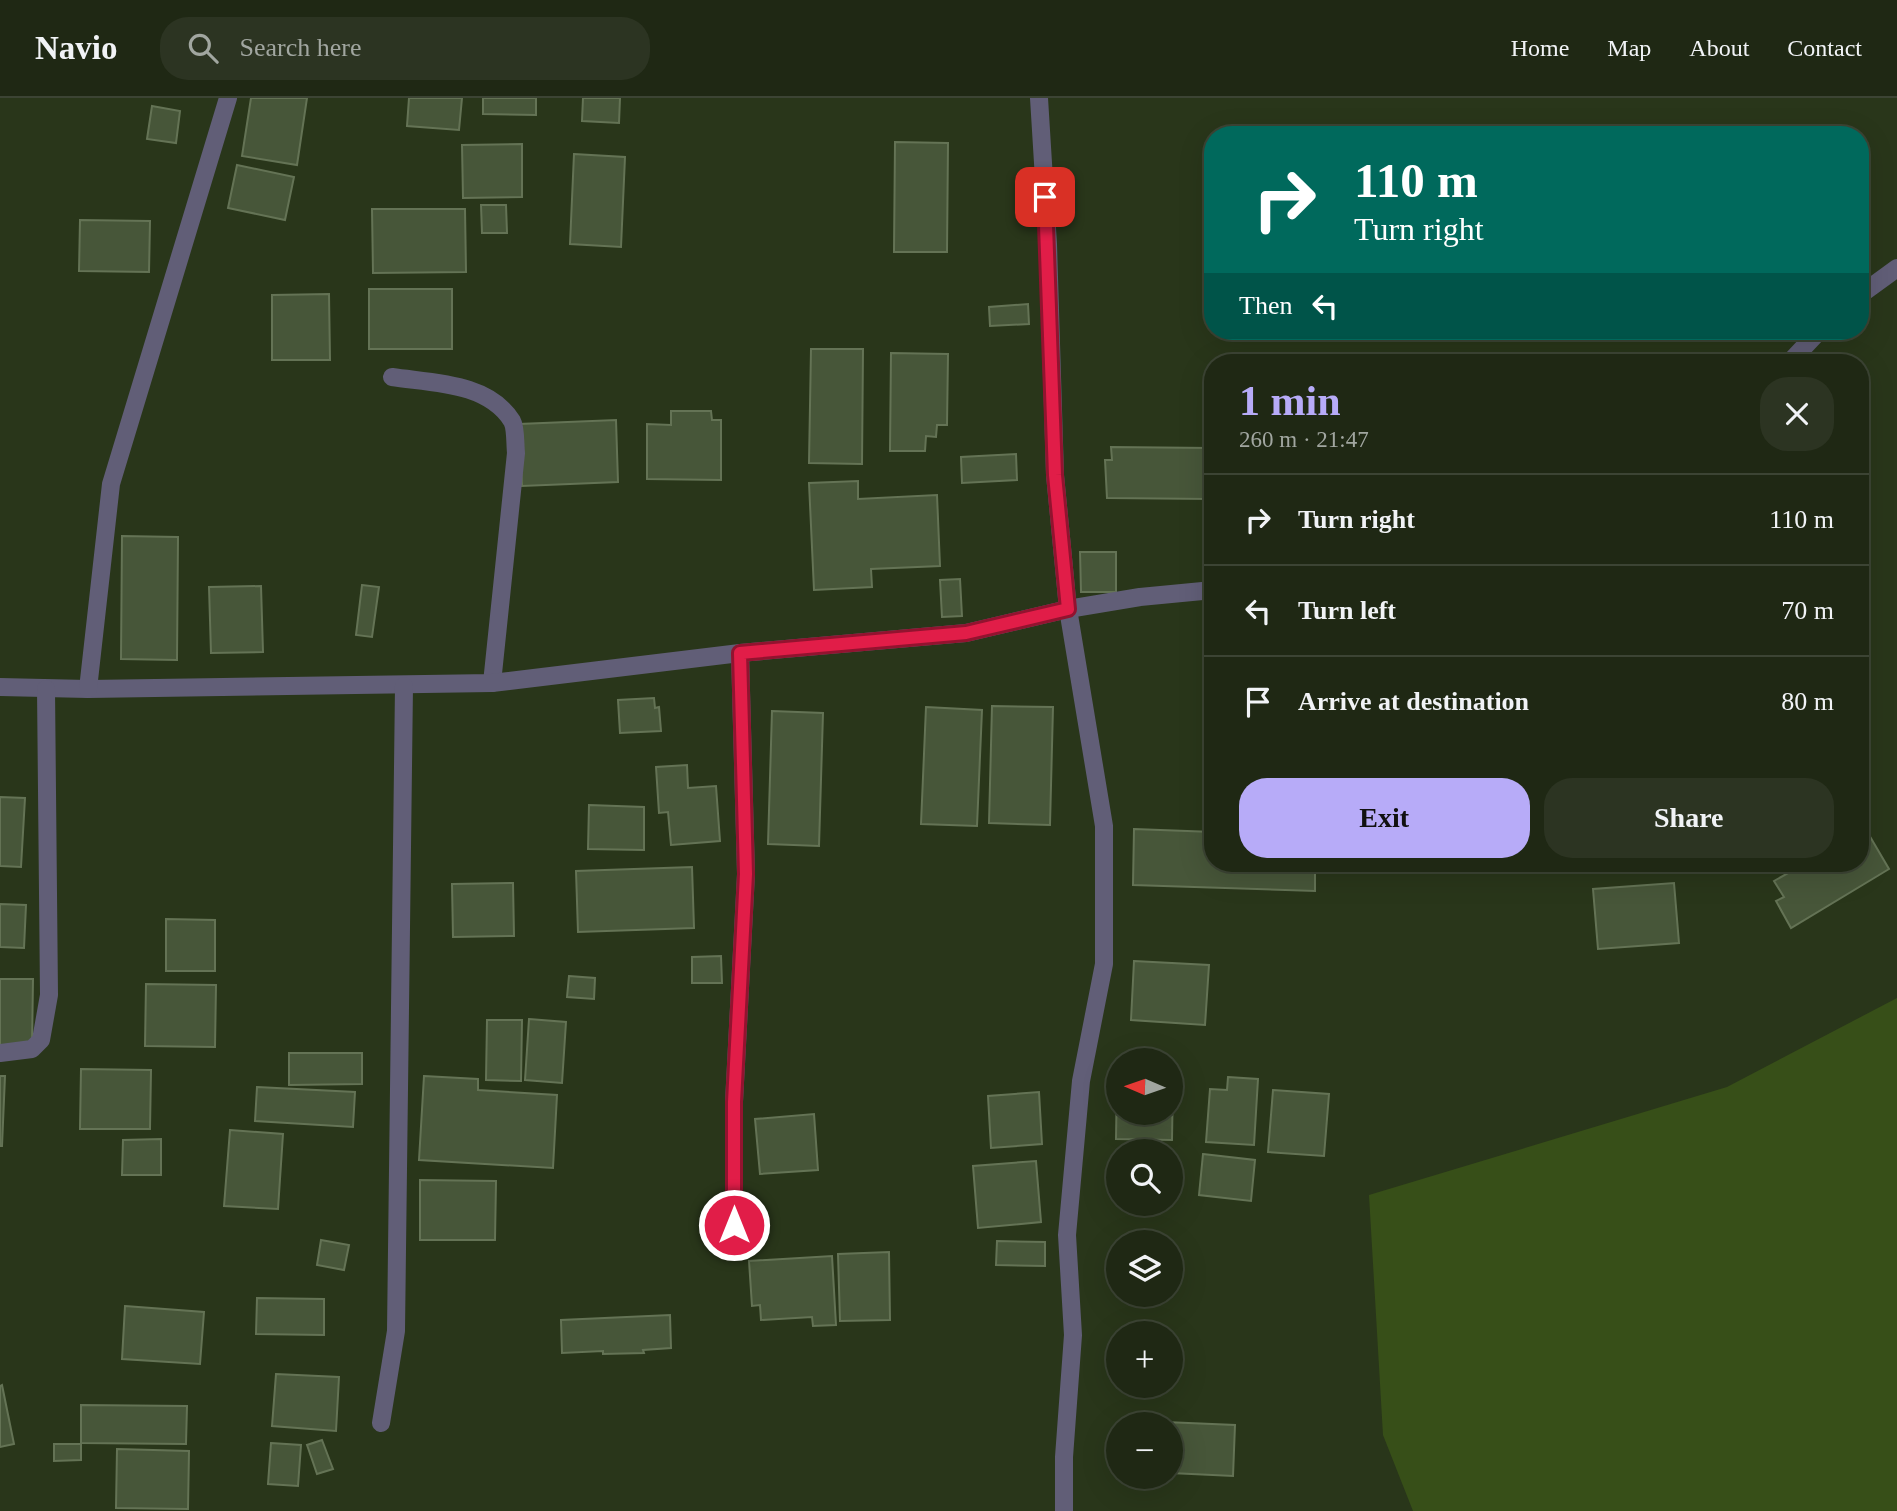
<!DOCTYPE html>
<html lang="en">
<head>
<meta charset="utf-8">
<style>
	:root { --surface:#1f2814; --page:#2c3422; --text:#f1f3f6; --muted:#a1a6a0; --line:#3c4434; --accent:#b7abf8 }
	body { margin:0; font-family:Georgia,serif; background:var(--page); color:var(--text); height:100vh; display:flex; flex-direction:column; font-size:26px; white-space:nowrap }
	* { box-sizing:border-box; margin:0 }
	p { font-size:23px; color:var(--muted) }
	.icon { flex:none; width:38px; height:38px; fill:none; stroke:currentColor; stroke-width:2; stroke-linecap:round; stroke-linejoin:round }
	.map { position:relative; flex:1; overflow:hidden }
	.details { position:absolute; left:1204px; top:256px; width:665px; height:518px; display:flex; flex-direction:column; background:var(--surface); border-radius:28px; box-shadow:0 7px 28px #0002,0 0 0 2px var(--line) }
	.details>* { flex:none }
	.hud { position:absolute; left:1204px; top:28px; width:665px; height:214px; border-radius:28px; box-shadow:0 7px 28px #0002,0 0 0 2px var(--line); background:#00695c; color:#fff; overflow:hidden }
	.needle { width:46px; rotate:272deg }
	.tools { position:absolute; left:1106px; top:950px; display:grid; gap:14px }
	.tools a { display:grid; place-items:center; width:77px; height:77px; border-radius:50%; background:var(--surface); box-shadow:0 7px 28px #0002,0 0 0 2px var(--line); font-size:35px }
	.pin { position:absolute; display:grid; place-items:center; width:60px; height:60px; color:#fff; margin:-30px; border-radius:14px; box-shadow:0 4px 10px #0006 }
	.me { position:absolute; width:77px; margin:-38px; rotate:0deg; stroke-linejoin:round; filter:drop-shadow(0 0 5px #0008) }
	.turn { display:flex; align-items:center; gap:24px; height:147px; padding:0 35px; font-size:32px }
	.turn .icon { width:91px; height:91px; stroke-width:2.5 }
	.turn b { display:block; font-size:49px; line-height:60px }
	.then { display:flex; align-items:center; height:66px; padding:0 35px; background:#0003; gap:14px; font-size:26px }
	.round { display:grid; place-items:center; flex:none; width:74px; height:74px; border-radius:28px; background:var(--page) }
	.summary { display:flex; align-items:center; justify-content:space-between; height:119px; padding:0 35px }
	h1 { font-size:42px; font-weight:800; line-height:52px; color:var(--accent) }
	.button { display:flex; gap:14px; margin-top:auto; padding:14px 35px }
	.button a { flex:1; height:80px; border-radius:28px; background:var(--accent); color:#111; font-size:28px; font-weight:800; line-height:80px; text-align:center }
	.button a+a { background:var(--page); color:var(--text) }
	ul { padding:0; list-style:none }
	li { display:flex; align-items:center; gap:21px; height:91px; padding:0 35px; border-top:2px solid var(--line) }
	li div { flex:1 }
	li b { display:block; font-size:26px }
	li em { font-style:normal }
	header { display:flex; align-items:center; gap:42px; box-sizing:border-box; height:98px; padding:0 35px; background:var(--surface); border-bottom:2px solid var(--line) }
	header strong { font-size:33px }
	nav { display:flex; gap:38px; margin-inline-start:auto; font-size:24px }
	.search { width:490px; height:63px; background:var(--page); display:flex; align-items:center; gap:18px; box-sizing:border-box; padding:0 24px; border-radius:28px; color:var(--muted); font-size:26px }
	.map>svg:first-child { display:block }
	.green { fill:#374f18 }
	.building { fill:#475639; stroke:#647355; stroke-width:2 }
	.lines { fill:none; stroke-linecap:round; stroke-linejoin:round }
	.minor { stroke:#615e77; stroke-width:18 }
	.route-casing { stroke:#92132f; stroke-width:18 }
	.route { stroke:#e11d48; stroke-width:12 }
</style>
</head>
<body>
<header>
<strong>Navio</strong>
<div class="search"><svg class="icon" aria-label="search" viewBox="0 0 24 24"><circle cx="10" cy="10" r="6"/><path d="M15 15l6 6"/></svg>Search here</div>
<nav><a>Home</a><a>Map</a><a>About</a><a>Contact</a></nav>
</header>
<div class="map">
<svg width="1897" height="1413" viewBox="0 0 1897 1413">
	<rect width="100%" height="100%" fill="#29361a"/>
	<polygon class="green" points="1897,900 1897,1413 1413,1413 1383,1337 1369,1097 1727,989"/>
	<g class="building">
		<polygon points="251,0 307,0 297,67 242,58"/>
		<polygon points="409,0 462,0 459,32 407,28"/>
		<polygon points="483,0 536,0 536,17 483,16"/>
		<polygon points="583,0 620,0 619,25 582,23"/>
		<polygon points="152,8 180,13 176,45 147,41"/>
		<polygon points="895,44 948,45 947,154 894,154"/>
		<polygon points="522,46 522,99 463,100 462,47"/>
		<polygon points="574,56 625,59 621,149 570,146"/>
		<polygon points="237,67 294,79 285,122 228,110"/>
		<polygon points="481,107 506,107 507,135 482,135"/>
		<polygon points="372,111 465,111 466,174 373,175"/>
		<polygon points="80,122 150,123 149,174 79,173"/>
		<rect x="369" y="191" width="83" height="60"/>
		<polygon points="329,196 330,262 272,262 272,197"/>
		<polygon points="1028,206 1029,226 990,228 989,209"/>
		<polygon points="811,251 863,251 862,366 809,365"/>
		<polygon points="891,255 948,256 947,327 937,327 936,339 926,338 925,353 890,353"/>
		<polygon points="671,313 711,313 712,322 721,322 721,382 647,381 647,326 671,327"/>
		<polygon points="616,322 618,384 522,388 519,326"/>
		<polygon points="1111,349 1211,350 1210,401 1107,400 1105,362 1112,362"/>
		<polygon points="1016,356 1017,382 962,385 961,359"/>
		<polygon points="858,383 858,401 937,397 940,468 871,471 872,489 814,492 809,385"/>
		<polygon points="122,438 178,439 177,562 121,561"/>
		<polygon points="1080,454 1116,454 1116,494 1081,494"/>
		<polygon points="960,481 962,518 942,519 940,482"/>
		<polygon points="362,487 379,489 372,539 356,537"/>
		<polygon points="261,488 263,554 211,555 209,489"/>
		<polygon points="654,600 655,610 659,609 661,633 620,635 618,602"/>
		<polygon points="992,608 1053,609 1050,727 989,725"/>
		<polygon points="926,609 982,612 977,728 921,726"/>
		<polygon points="772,613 823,615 819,748 768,746"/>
		<polygon points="687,667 688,690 716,688 720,743 671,747 668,714 659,715 656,669"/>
		<polygon points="0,699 25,700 21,769 0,768"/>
		<polygon points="589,707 644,709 644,752 588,751"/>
		<polygon points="1865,730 1889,771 1791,830 1776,803 1784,799 1774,783 1806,765 1860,765 1860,732"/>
		<polygon points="1134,731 1213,734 1213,765 1315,765 1315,793 1133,787"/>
		<polygon points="692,769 694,830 578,834 576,773"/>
		<polygon points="513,785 514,838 453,839 452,786"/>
		<polygon points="1674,785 1679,845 1598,851 1593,791"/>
		<polygon points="0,806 26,807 24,850 0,849"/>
		<polygon points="166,821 215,822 215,873 166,873"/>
		<polygon points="721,858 722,885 692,885 692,859"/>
		<polygon points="1134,863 1209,867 1205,927 1131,922"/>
		<polygon points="569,878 595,880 594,901 567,899"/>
		<polygon points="0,881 33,881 32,948 0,948"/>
		<polygon points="146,886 216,887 215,949 145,948"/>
		<polygon points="529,921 566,924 562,985 525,982"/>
		<polygon points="487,922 522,922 521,983 486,982"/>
		<polygon points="289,955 362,955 362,986 289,987"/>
		<polygon points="81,971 151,972 150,1031 80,1031"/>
		<polygon points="0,978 5,978 2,1048 0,1048"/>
		<polygon points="424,978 478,981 478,992 557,997 553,1070 419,1062"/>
		<polygon points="1117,978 1118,1015 1171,1015 1171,979 1173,979 1172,1042 1116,1041"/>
		<polygon points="1228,979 1258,981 1254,1047 1206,1044 1210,991 1227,992"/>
		<polygon points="257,989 355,994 353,1029 255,1023"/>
		<polygon points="1273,992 1329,996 1324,1058 1268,1054"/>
		<polygon points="1039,994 1042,1046 991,1050 988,998"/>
		<polygon points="814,1016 818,1072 760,1076 755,1021"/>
		<polygon points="230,1032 283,1036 278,1111 224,1108"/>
		<polygon points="161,1041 161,1077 122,1077 123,1042"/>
		<polygon points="1203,1056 1255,1062 1251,1103 1199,1097"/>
		<polygon points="1036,1063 1041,1124 978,1130 973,1068"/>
		<polygon points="420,1082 496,1083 495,1142 420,1142"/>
		<polygon points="321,1142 349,1147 344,1172 317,1167"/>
		<polygon points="997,1143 1045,1144 1045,1168 996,1167"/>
		<polygon points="889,1154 890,1222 840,1223 838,1156"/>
		<polygon points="832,1158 836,1227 813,1228 812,1219 761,1222 760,1207 752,1208 749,1163"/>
		<polygon points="257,1200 324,1201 324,1237 256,1236"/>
		<polygon points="125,1208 204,1214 200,1266 122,1261"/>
		<polygon points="670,1217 671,1250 643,1252 644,1255 603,1256 603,1253 562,1255 561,1222"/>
		<polygon points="276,1276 339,1279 336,1333 272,1328"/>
		<polygon points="2,1287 14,1346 0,1349 0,1288"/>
		<polygon points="81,1307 187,1308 186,1346 81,1345"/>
		<polygon points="1165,1324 1235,1327 1233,1378 1171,1375 1171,1326 1165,1326"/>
		<polygon points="322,1342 333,1371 317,1376 307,1347"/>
		<polygon points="271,1345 301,1347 298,1388 268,1386"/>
		<polygon points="54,1346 81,1346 81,1362 54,1363"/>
		<polygon points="117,1351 189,1353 188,1411 116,1410"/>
	</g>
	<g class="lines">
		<g class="minor">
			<polyline points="1039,0 1048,146 1055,377 1068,511 1104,728 1104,866 1081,983 1067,1137 1073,1237 1064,1359 1064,1413"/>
			<polyline points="1860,197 1897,170"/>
			<polyline points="1790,264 1819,233"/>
			<path d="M392 279C431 285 488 284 512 323 516 330 515 346 516 355L492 585"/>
			<polyline points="0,589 88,591 492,585 740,555 966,535 1068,511 1140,499 1213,492"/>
			<polyline points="88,591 111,386 228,0"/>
			<polyline points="0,955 32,951 41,942 49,897 46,591"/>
			<polyline points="734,1152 734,1004 746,776 740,555"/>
			<polyline points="381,1325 396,1233 404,588"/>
		</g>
	</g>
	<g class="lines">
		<g class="route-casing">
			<polyline id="route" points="734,1127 734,1004 746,776 740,555 966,535 1068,511 1055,377 1045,99"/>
		</g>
		<use href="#route" class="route"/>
	</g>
</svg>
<div class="tools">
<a><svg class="needle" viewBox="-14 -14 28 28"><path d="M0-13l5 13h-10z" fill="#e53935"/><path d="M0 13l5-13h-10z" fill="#a1a6a0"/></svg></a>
<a><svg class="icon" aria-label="search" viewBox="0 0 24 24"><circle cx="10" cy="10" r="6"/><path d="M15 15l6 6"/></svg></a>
<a><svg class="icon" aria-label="layers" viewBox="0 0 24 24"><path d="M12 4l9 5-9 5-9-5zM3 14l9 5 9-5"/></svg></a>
<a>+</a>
<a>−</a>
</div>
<div class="pin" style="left:1045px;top:99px;background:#d93025"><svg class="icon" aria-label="arrive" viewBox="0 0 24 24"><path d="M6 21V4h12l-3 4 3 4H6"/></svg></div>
<svg class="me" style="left:734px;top:1127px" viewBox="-20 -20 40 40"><circle r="17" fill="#e11d48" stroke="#fff" stroke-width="3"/><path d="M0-11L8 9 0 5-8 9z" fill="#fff"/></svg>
<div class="hud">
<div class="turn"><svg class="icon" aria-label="right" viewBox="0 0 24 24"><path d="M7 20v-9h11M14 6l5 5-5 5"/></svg><div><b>110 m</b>Turn right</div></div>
<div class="then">Then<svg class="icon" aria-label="left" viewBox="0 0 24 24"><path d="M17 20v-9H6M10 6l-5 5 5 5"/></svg></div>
</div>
<section class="details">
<div class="summary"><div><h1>1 min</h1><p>260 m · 21:47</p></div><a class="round"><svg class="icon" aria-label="close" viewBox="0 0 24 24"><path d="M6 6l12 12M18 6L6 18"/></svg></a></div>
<ul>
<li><svg class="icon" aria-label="right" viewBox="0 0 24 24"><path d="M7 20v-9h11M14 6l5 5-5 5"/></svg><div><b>Turn right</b></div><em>110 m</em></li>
<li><svg class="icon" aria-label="left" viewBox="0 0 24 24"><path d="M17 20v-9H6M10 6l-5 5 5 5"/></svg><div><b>Turn left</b></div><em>70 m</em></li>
<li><svg class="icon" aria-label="arrive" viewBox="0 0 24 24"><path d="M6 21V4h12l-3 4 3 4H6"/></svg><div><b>Arrive at destination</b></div><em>80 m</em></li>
</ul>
<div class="button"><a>Exit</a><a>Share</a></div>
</section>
</div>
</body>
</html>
